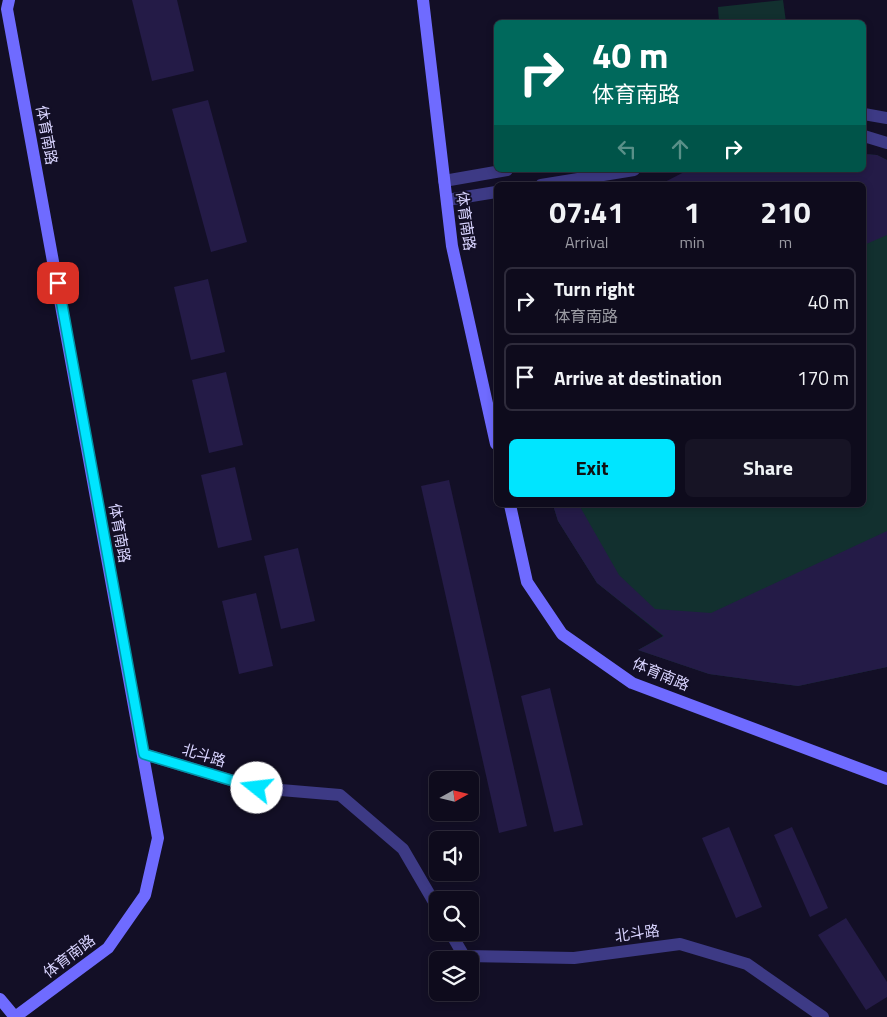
<!DOCTYPE html>
<html lang="en">
<head>
<meta charset="utf-8">
<style>
	:root { --surface:#0e0b1c; --page:#171425; --text:#f1f3f6; --muted:#9b9ba3; --line:#2e2b3b; --accent:#00e5ff }
	body { margin:0; font-family:"Titillium Web","Noto Sans SC",sans-serif; background:var(--page); color:var(--text); height:100vh; display:flex; flex-direction:column; font-size:19px; white-space:nowrap }
	* { box-sizing:border-box; margin:0 }
	p { font-size:16px; color:var(--muted) }
	.icon { flex:none; width:28px; height:28px; fill:none; stroke:currentColor; stroke-width:2; stroke-linecap:round; stroke-linejoin:round }
	.map { position:relative; flex:1; overflow:hidden }
	.sheet { position:absolute; left:494px; top:182px; width:372px; height:325px; display:flex; flex-direction:column; background:var(--surface); border-radius:8px; box-shadow:0 2px 8px #0003,0 0 0 1px var(--line) }
	.sheet>* { flex:none }
	.top-card { position:absolute; left:494px; top:20px; width:372px; height:152px; border-radius:8px; box-shadow:0 2px 8px #0003,0 0 0 1px var(--line); background:#00695c; color:#fff; overflow:hidden }
	.needle { width:32px; rotate:82deg }
	.controls { position:absolute; left:429px; top:771px; display:grid; gap:10px }
	.controls a { display:grid; place-items:center; width:50px; height:50px; border-radius:8px; background:var(--surface); box-shadow:0 2px 8px #0003,0 0 0 1px var(--line); font-size:25px }
	.pin { position:absolute; display:grid; place-items:center; width:42px; height:42px; color:#fff; margin:-21px; border-radius:10px; box-shadow:0 2px 8px #0006 }
	.me { position:absolute; width:55px; margin:-28px; rotate:286deg; stroke-linejoin:round; filter:drop-shadow(0 0 4px #0008) }
	.turn { display:flex; align-items:center; gap:18px; height:105px; padding:0 15px; font-size:22px }
	.turn .icon { width:65px; height:65px; stroke-width:2.5 }
	.turn b { display:block; font-size:35px; line-height:42px }
	.lanes { display:flex; align-items:center; height:48px; padding:0 15px; background:#0003; justify-content:center; gap:25px; direction:ltr }
	.lanes .off { opacity:.35 }
	.eta { display:flex; justify-content:space-evenly; align-items:center; height:85px; text-align:center }
	.eta b { font-size:30px; font-weight:700; line-height:35px }
	.button { display:flex; gap:10px; margin-top:auto; padding:10px 15px }
	.button a { flex:1; height:58px; border-radius:8px; background:var(--accent); color:#111; font-size:20px; font-weight:700; line-height:58px; text-align:center }
	.button a+a { background:var(--page); color:var(--text) }
	ul { padding:0; list-style:none }
	li { display:flex; align-items:center; gap:15px; height:68px; margin:0 10px 8px; padding:0 5px; border:2px solid var(--line); border-radius:8px }
	li div { flex:1 }
	li b { display:block; font-size:19px }
	li em { font-style:normal }
	.map>svg:first-child { display:block }
	.green { fill:#12302f }
	.building { fill:#241b47 }
	.lines { fill:none; stroke-linecap:round; stroke-linejoin:round }
	.street { stroke:#3d3a85; stroke-width:12 }
	.secondary { stroke:#6f6bff; stroke-width:12 }
	.route-casing { stroke:#0095a6; stroke-width:12 }
	.route { stroke:#00e5ff; stroke-width:9 }
	.labels { text-anchor:middle; dominant-baseline:central; stroke-width:4; stroke-linejoin:round; paint-order:stroke }
	.street-label { font-size:15px; fill:#d9d4ff; stroke:#130f26 }
</style>
</head>
<body>
<div class="map">
<svg width="887" height="1017" viewBox="0 0 887 1017">
	<rect width="100%" height="100%" fill="#130f26"/>
	<g class="green">
		<polygon points="783,0 786,22 719,22 718,7"/>
		<polygon points="864,154 877,155 887,160 887,667 798,686 709,674 638,650 663,636 597,583 558,521 553,505 864,505"/>
	</g>
	<g class="building">
		<polygon points="132,0 177,0 194,71 152,81"/>
		<polygon points="208,100 247,242 211,252 172,109"/>
		<polygon points="864,154 877,155 887,160 887,235 864,245 864,185 659,185 688,170 864,170"/>
		<polygon points="208,279 225,352 191,360 174,287"/>
		<polygon points="226,372 243,445 209,453 192,380"/>
		<polygon points="235,467 252,540 218,548 201,475"/>
		<polygon points="449,480 527,826 499,833 421,486"/>
		<polygon points="553,505 579,505 619,575 655,609 711,613 887,531 887,667 798,686 709,674 638,650 664,636 597,583 558,521"/>
		<polygon points="298,548 315,621 281,629 264,556"/>
		<polygon points="256,593 273,666 239,674 222,601"/>
		<polygon points="550,688 583,825 554,832 521,696"/>
		<polygon points="729,827 762,907 736,918 702,838"/>
		<polygon points="792,827 828,908 810,917 774,835"/>
		<polygon points="846,918 887,982 887,997 866,1010 818,935"/>
	</g>
	<g class="lines">
		<g class="street">
			<polyline points="864,114 887,118"/>
			<polyline points="864,136 887,143"/>
			<polyline points="444,181 507,170"/>
			<polyline points="541,185 634,170"/>
			<polyline points="447,200 496,192"/>
			<polyline points="144,754 257,788 340,795 403,849 438,909"/>
			<polyline points="450,932 464,956 574,958 680,944 747,964 823,1017"/>
		</g>
		<g class="secondary">
			<polyline points="9,0 7,9 158,838 145,895 108,948 15,1017"/>
			<polyline points="423,0 452,246 496,444"/>
			<polyline points="510,505 527,582 562,634 632,683 887,779"/>
			<polyline points="0,999 15,1017"/>
		</g>
	</g>
	<g class="lines">
		<g class="route-casing">
			<polyline id="route" points="58,283 144,754 257,788"/>
		</g>
		<use href="#route" class="route"/>
	</g>
	<g class="labels">
		<g class="street-label">
			<text transform="translate(47 135) rotate(80)">体育南路</text>
			<text transform="translate(466 221) rotate(82)">体育南路</text>
			<text transform="translate(120 533) rotate(80)">体育南路</text>
			<text transform="translate(661 674) rotate(23)">体育南路</text>
			<text transform="translate(204 755) rotate(17)">北斗路</text>
			<text transform="translate(637 933) rotate(-8)">北斗路</text>
			<text transform="translate(69 956) rotate(-37)">体育南路</text>
		</g>
	</g>
</svg>
<div class="controls">
<a><svg class="needle" viewBox="-14 -14 28 28"><path d="M0-13l5 13h-10z" fill="#e53935"/><path d="M0 13l5-13h-10z" fill="#9b9ba3"/></svg></a>
<a><svg class="icon" aria-label="sound" viewBox="0 0 24 24"><path d="M4 9h4l5-4v14l-5-4H4zM17 9q2 3 0 6"/></svg></a>
<a><svg class="icon" aria-label="search" viewBox="0 0 24 24"><circle cx="10" cy="10" r="6"/><path d="M15 15l6 6"/></svg></a>
<a><svg class="icon" aria-label="layers" viewBox="0 0 24 24"><path d="M12 4l9 5-9 5-9-5zM3 14l9 5 9-5"/></svg></a>
</div>
<div class="pin" style="left:58px;top:283px;background:#d93025"><svg class="icon" aria-label="arrive" viewBox="0 0 24 24"><path d="M6 21V4h12l-3 4 3 4H6"/></svg></div>
<svg class="me" style="left:257px;top:788px" viewBox="-20 -20 40 40"><circle r="19" fill="#fff"/><path d="M0-13L10 11 0 6-10 11z" fill="#00e5ff"/></svg>
<div class="top-card">
<div class="turn"><svg class="icon" aria-label="right" viewBox="0 0 24 24"><path d="M7 20v-9h11M14 6l5 5-5 5"/></svg><div><b>40 m</b>体育南路</div></div>
<div class="lanes"><svg class="icon off" aria-label="left" viewBox="0 0 24 24"><path d="M17 20v-9H6M10 6l-5 5 5 5"/></svg><svg class="icon off" aria-label="ahead" viewBox="0 0 24 24"><path d="M12 20V5M6 11l6-6 6 6"/></svg><svg class="icon" aria-label="right" viewBox="0 0 24 24"><path d="M7 20v-9h11M14 6l5 5-5 5"/></svg></div>
</div>
<section class="sheet">
<div class="eta">
<div><b>07:41</b><p>Arrival</p></div>
<div><b>1</b><p>min</p></div>
<div><b>210</b><p>m</p></div>
</div>
<ul>
<li><svg class="icon" aria-label="right" viewBox="0 0 24 24"><path d="M7 20v-9h11M14 6l5 5-5 5"/></svg><div><b>Turn right</b><p>体育南路</p></div><em>40 m</em></li>
<li><svg class="icon" aria-label="arrive" viewBox="0 0 24 24"><path d="M6 21V4h12l-3 4 3 4H6"/></svg><div><b>Arrive at destination</b></div><em>170 m</em></li>
</ul>
<div class="button"><a>Exit</a><a>Share</a></div>
</section>
</div>
</body>
</html>
